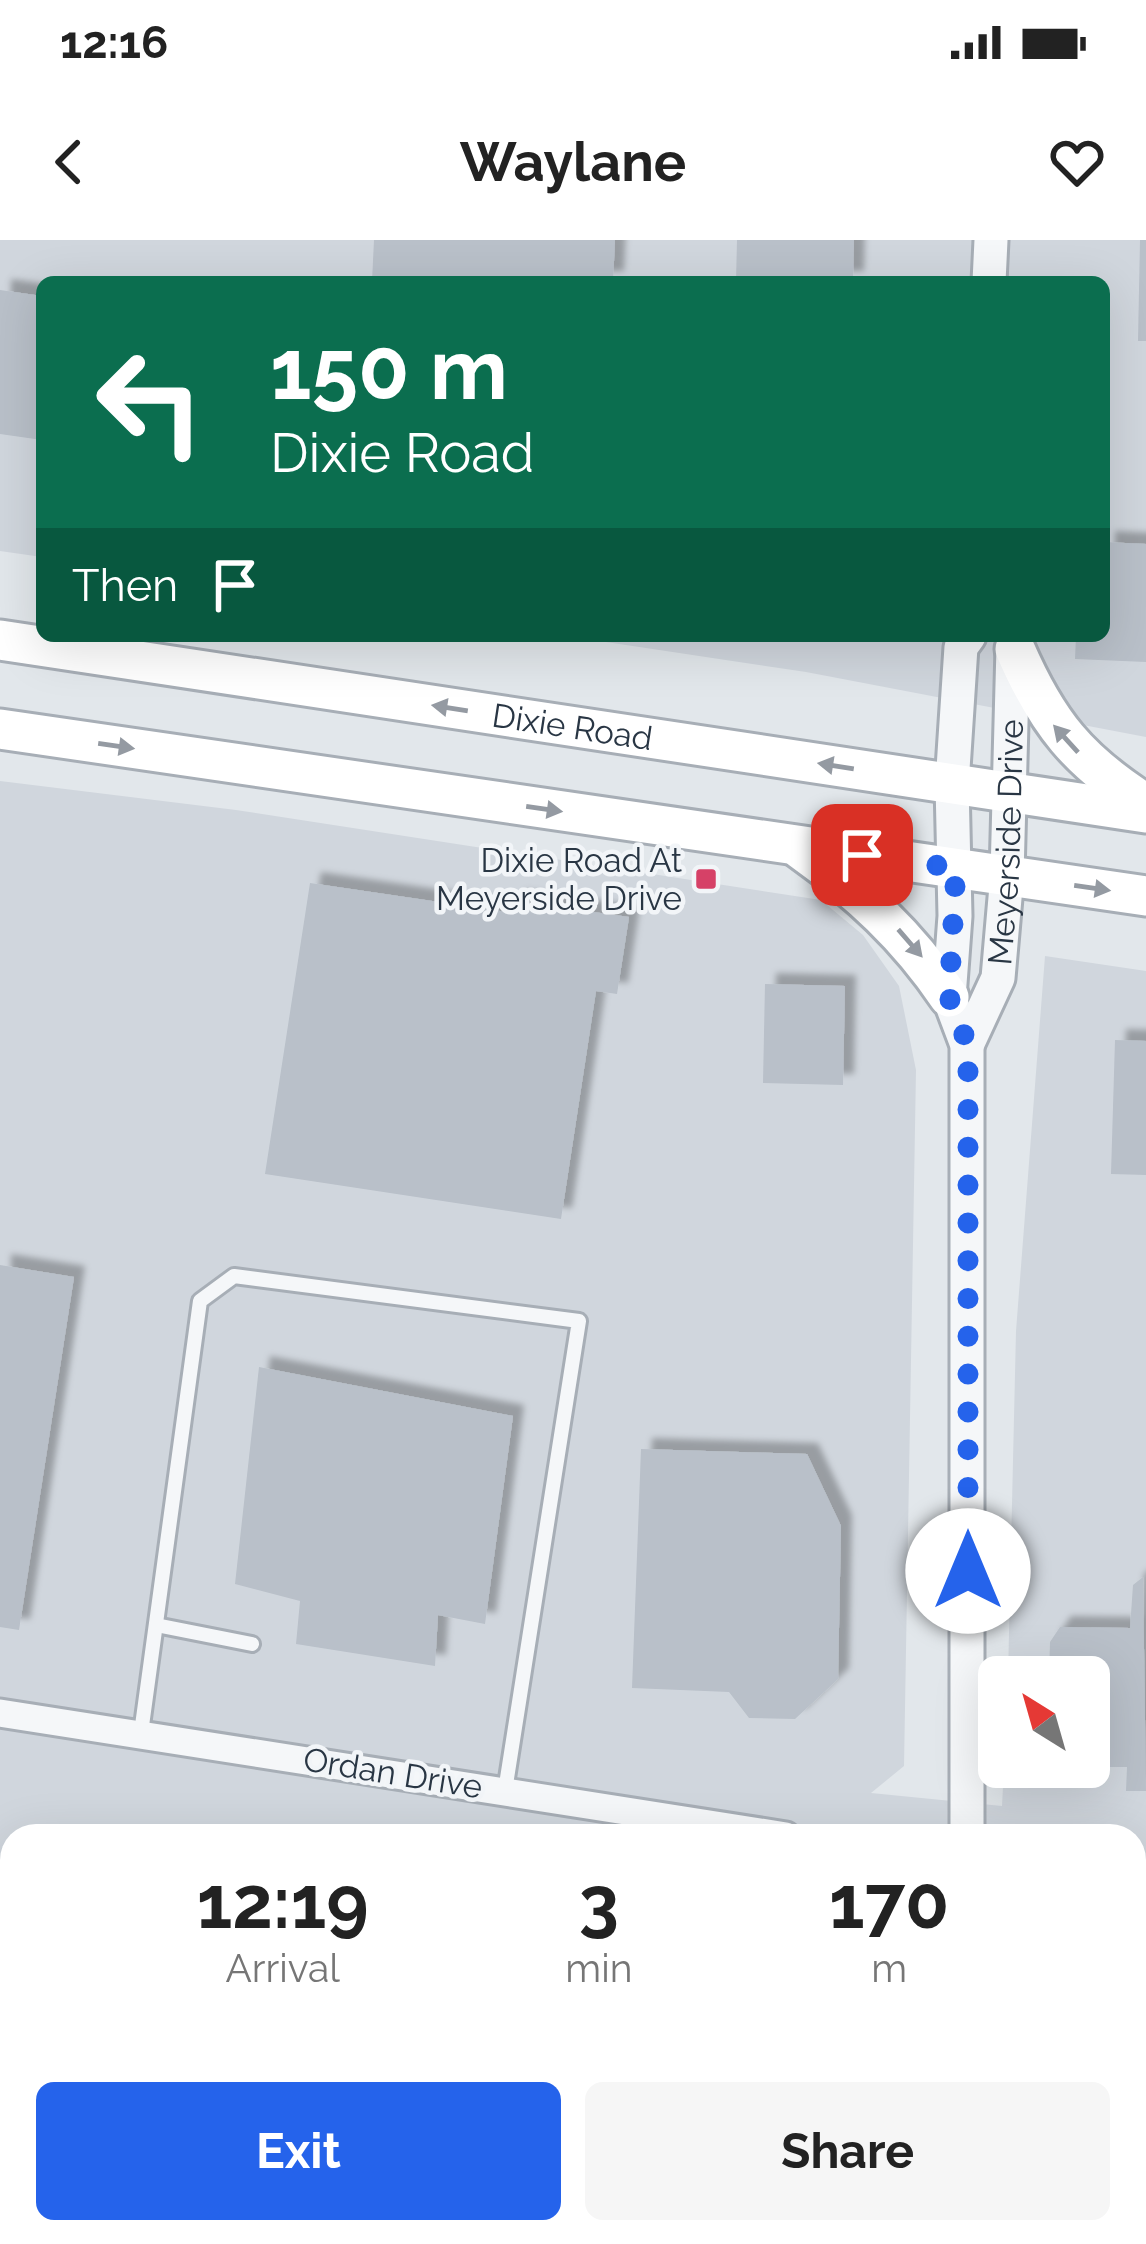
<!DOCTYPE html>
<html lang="en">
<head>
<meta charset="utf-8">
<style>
	:root { --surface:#fff; --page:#f6f6f6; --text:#222; --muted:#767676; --accent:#2563eb }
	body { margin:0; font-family:Raleway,sans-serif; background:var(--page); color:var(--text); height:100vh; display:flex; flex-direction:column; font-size:45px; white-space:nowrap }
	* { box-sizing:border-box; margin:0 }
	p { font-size:39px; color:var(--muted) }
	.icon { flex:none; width:66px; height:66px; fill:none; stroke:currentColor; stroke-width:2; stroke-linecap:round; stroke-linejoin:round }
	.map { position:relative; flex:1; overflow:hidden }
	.details { position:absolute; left:0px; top:1584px; width:1146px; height:420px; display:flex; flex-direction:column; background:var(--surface); border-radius:36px 36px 0 0; box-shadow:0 12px 48px #0002 }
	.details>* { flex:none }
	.hud { position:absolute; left:36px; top:36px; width:1074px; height:366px; border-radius:18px; box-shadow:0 12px 48px #0002; background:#0b6e4f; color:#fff; overflow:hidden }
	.needle { width:78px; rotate:323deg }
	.tools { position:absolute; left:978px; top:1416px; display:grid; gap:24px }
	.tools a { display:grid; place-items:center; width:132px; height:132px; border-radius:18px; background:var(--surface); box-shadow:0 12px 48px #0002; font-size:60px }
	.pin { position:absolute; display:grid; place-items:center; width:102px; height:102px; color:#fff; margin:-51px; border-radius:24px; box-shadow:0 6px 18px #0006 }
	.me { position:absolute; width:132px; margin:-66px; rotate:0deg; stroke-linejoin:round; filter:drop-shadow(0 0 9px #0008) }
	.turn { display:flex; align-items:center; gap:42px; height:252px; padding:0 36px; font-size:54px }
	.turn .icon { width:156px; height:156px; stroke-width:2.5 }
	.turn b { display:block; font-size:84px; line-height:102px }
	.then { display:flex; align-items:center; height:114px; padding:0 36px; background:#0003; gap:24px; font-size:45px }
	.eta { display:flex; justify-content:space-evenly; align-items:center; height:204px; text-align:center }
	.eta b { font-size:72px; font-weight:700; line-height:84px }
	.button { display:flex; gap:24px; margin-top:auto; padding:24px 36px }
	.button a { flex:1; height:138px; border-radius:18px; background:var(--accent); color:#fff; font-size:48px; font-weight:700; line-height:138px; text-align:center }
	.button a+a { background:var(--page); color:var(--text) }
	.status { display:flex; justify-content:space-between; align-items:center; height:84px; padding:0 60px; background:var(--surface); direction:ltr }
	.status svg { height:33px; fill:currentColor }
	header { display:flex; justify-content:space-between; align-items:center; height:156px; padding:0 36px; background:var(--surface); font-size:54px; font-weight:700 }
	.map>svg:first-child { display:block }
	.built { fill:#d0d6dd; fill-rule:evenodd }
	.building { fill:#b9c0c9; filter:url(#shadow) }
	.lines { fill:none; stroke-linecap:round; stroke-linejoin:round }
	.service-casing { stroke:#a7aeb6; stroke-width:20 }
	.minor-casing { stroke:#a7aeb6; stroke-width:33 }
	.tertiary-casing { stroke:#a7aeb6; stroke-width:39 }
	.secondary-casing { stroke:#a7aeb6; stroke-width:45 }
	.service { stroke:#f5f7f9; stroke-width:14 }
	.minor { stroke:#f5f7f9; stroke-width:27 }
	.tertiary { stroke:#f5f7f9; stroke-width:33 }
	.secondary { stroke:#fff; stroke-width:39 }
	.oneway { fill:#949aa2 }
	.route { stroke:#2563eb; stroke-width:21; stroke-dasharray:0 37.8 }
	.poi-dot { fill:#d64167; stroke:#f2f5f8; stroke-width:4.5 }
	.labels { text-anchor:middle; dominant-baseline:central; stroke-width:9; stroke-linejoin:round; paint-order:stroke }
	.street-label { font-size:33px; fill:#293644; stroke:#f2f5f8 }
	.poi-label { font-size:33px; fill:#293644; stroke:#f2f5f8; text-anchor:end }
</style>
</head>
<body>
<div class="status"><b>12:16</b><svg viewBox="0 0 49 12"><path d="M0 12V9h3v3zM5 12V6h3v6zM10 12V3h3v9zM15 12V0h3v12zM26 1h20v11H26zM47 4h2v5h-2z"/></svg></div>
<header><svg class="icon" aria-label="back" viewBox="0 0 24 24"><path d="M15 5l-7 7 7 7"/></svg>Waylane<svg class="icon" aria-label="heart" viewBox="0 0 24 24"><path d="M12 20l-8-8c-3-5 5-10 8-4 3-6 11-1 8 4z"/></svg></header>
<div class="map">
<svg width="1146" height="2004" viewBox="0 0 1146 2004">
	<defs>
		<filter id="shadow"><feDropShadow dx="11" dy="-11" stdDeviation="3" flood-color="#0004"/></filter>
	</defs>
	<rect width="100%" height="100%" fill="#e2e7eb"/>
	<g class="built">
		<polygon points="0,0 1146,0 1146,497 806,432 566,396 1104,396 1104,42 42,42 42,317 0,311"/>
		<path d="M0 541 236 570 821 660 863 695 899 746 916 830 904 1526 871 1553 1002 1566 1004 1527H1089V1437H1008L1016 1091 1045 716 1146 731V2004H0ZM12 1596H1134V1992H12Z"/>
	</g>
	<g class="building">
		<polygon points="374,0 615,0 613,42 372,42"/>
		<polygon points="737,0 854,0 853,42 736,42"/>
		<polygon points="1140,0 1146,0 1146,101 1138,101"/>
		<polygon points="0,50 42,56 42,200 0,194"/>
		<polygon points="1104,302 1146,304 1146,422 1075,419 1076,396 1104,396"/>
		<polygon points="310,643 513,673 515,661 629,677 617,754 596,751 561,979 265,934"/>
		<polygon points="765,744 845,746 843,845 763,843"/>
		<polygon points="1115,800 1146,801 1146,935 1111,934"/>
		<polygon points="0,1025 74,1037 19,1390 0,1387"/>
		<polygon points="259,1127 513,1176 485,1384 438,1375 435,1426 296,1404 300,1361 235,1344"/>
		<polygon points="641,1209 807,1214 841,1286 838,1439 795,1479 749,1478 729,1452 632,1448"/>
		<polygon points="1143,1337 1146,1551 1126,1551 1127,1527 1089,1527 1089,1437 1049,1437 1050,1402 1060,1387 1130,1388 1133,1345"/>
		<polygon points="0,1653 12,1655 12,1992 84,1992 82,2004 0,2004"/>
		<rect x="224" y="1992" width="539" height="12"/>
	</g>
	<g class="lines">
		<g class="service-casing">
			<g id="service">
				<polyline points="156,1385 252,1404"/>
				<polyline points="141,1493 200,1061 234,1036 579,1081 505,1551"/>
			</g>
		</g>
		<g class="minor-casing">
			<g id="minor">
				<polyline points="0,1473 786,1596"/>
				<polyline points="1134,1648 1146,1650"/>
			</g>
		</g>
		<g class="tertiary-casing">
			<g id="tertiary">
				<polyline points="989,42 991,0"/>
				<path id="s1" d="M967 805 998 738 1007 635 1013 407"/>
				<polyline points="967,1596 967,805 949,757 955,676 952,544 961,407 969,396"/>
				<polyline points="966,2004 966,1992"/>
			</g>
		</g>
		<g class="secondary-casing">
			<g id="secondary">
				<path id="s2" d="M0 400 1146 573"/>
				<path d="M1015 409C1047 483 1078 521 1146 564"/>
				<polyline points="0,489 1146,656"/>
				<path d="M800 609C860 652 907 695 949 757"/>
			</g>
		</g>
		<use href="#service" class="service"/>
		<use href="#minor" class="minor"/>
		<use href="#tertiary" class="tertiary"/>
		<use href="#secondary" class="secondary"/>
	</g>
	<defs><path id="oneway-solid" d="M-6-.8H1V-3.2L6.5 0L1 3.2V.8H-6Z" transform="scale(3)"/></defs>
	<g class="oneway">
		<use href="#oneway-solid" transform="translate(450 468) rotate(-171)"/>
		<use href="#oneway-solid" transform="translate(1066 499) rotate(-132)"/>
		<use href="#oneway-solid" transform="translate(116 506) rotate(8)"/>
		<use href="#oneway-solid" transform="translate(836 526) rotate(-171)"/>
		<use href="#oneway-solid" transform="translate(544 569) rotate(8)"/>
		<use href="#oneway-solid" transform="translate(1092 648) rotate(8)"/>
		<use href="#oneway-solid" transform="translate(910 703) rotate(49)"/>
	</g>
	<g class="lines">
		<polyline class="route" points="862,615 956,628 949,757 968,805 968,1331"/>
	</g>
	<rect class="poi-dot" x="694" y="627" width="24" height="24" rx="6"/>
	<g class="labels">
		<g class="street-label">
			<text stroke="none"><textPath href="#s2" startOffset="579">Dixie Road</textPath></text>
			<text stroke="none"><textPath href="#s1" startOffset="210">Meyerside Drive</textPath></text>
			<text transform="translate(393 1533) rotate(9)">Ordan Drive</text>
		</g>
		<g class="poi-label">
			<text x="682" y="620">Dixie Road At<tspan x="682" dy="38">Meyerside Drive</tspan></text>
		</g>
	</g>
</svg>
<div class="tools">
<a><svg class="needle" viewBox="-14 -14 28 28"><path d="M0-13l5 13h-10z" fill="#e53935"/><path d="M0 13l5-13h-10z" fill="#767676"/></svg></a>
</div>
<div class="pin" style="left:862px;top:615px;background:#d93025"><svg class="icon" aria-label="arrive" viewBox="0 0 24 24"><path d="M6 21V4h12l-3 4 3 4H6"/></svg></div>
<svg class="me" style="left:968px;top:1331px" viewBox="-20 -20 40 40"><circle r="19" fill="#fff"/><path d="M0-13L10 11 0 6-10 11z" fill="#2563eb"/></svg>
<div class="hud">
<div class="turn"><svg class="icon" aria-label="left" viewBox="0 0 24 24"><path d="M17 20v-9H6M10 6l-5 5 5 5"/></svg><div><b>150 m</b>Dixie Road</div></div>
<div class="then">Then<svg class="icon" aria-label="arrive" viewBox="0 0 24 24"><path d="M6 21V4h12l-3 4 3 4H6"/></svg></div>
</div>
<section class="details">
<div class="eta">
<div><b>12:19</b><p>Arrival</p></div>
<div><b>3</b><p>min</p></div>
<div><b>170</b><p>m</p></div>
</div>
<div class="button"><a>Exit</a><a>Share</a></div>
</section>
</div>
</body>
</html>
